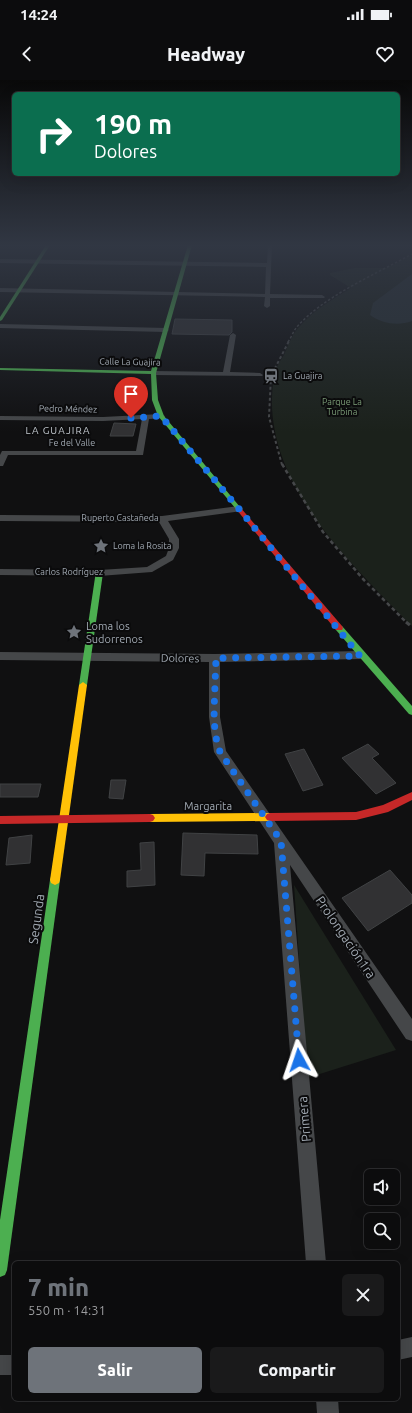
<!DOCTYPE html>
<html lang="es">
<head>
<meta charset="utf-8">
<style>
	:root { --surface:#0c0c0d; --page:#1a1a1b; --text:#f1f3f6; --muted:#9a9b9d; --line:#2c2c2e; --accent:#6e737a }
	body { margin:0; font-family:Ubuntu,sans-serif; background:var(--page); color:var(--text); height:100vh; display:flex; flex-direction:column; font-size:15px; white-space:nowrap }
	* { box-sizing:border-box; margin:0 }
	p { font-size:13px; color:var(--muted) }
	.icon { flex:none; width:22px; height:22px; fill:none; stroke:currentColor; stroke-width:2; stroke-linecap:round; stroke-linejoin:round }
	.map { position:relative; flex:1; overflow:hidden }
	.details { position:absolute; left:12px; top:1181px; width:388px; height:140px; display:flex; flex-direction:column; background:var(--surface); border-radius:6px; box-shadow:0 4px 16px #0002,0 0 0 1px var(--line) }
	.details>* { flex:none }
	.guide { position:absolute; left:12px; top:12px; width:388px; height:84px; border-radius:6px; box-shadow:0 4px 16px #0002,0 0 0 1px var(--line); background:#0b6e4f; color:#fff; overflow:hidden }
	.controls { position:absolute; left:364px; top:1089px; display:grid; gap:8px }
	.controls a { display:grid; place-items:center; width:36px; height:36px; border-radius:6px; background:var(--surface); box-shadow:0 4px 16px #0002,0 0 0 1px var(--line); font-size:20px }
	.pin { position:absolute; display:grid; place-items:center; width:34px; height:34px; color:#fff; margin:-41px -17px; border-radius:50% 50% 50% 0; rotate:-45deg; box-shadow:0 0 4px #0007 }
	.pin .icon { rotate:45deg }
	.me { position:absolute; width:44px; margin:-22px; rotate:355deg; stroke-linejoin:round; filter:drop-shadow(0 0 3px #0008) }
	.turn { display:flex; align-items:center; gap:14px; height:84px; padding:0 16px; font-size:18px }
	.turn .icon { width:52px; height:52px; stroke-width:2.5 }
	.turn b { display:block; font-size:28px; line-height:34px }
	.round { display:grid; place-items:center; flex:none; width:42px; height:42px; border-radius:6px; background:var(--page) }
	.head { display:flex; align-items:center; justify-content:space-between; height:68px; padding:0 16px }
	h1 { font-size:24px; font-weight:800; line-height:30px; color:var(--accent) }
	.cta { display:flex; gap:8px; margin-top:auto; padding:8px 16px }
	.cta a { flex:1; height:46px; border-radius:6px; background:var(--accent); color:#fff; font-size:16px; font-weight:800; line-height:46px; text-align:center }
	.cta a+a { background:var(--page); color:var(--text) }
	.status { display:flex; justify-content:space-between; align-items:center; height:28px; padding:0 20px; background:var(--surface); direction:ltr }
	.status svg { height:11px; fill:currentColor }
	header { display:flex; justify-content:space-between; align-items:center; height:52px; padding:0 16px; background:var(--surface); font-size:18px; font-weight:800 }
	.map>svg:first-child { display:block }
	.green { fill:#1b211b }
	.water { fill:#273034 }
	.building { fill:#313133; stroke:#404244 }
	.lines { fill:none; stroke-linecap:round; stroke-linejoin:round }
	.street { fill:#454749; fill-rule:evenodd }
	.fast { fill:#4caf50; fill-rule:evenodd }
	.slow { fill:#ffc107; fill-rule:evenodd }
	.jam { fill:#c62828; fill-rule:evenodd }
	.rail-far3 { stroke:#454749; stroke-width:1.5; stroke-dasharray:2.5 2; stroke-linecap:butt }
	.rail-far2 { stroke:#454749; stroke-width:2; stroke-dasharray:3 2.5; stroke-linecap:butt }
	.rail-far1 { stroke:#454749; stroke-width:2.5; stroke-dasharray:4 3; stroke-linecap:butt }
	.rail { stroke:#454749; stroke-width:3; stroke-dasharray:5 4; stroke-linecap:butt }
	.route { stroke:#1a73e8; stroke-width:7; stroke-dasharray:0 12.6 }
	.labels { text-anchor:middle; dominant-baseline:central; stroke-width:4; stroke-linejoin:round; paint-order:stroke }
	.far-street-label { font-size:9px; fill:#a1a9b2; stroke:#0b0b0c }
	.far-poi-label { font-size:9px; fill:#a1a9b2; stroke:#0b0b0c; text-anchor:start }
	.far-park-label { font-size:9px; fill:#7c9d78; stroke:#0b0b0c }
	.far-neighbourhood-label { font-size:10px; letter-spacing:1px; fill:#c2c8ce; stroke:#0b0b0c }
	.poi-label { font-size:11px; fill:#a1a9b2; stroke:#0b0b0c; text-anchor:start }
	.street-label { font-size:11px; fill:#a1a9b2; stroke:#0b0b0c }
	.near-street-label { font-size:13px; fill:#a1a9b2; stroke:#0b0b0c }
</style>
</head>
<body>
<div class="status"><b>14:24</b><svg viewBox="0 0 49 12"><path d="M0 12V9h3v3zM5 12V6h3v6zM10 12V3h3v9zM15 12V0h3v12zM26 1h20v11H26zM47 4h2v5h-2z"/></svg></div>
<header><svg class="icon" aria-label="back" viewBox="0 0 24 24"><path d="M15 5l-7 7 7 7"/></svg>Headway<svg class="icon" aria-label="heart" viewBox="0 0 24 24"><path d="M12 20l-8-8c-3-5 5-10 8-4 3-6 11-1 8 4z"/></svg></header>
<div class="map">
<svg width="412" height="1333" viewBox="0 0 412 1333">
	<rect width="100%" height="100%" fill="#101011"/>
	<g class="green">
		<path d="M412 175V546C348 481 257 397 274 297 275 289 280 281 284 275 288 265 293 253 300 246 314 230 333 219 351 208L330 195V193L354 188H387Z"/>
		<polygon points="294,805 396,970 307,998"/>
	</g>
	<path class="water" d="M412 194V241C399 246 382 244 370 235L373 223Z"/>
	<g class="building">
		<polygon points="175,239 232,240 232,252 229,255 172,254"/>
		<polygon points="114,343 136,344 133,356 110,356"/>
		<polygon points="368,664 379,674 372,678 396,703 376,714 342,678"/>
		<polygon points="304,669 323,705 303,711 285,674"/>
		<polygon points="111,700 126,700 123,719 109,718"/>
		<polygon points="0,704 41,704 38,717 0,717"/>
		<polygon points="183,753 257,755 258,774 205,773 204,796 181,795"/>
		<polygon points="32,755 30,783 6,785 9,758"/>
		<polygon points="154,762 155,805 127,807 127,791 141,790 140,763"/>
		<polygon points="390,790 412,815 412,823 368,851 342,818"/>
	</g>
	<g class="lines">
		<g class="street">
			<polygon points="268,165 272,165 270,214 322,215 325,217 324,218 270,218 270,226 267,228 264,226 265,217 0,212 0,208 265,214 266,187 0,183 0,179 267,183"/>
			<polygon points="0,244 166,248 169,250 166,252 0,248"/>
			<polygon points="233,253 236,255 230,292 260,293 263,295 262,296 153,295 150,293 153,291 223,292 230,255"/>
			<polygon points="161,334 165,336 164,338 149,339 143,375 8,375 3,386 0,386 0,375 2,371 136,371 142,339 103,341 0,340 0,336 103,337"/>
			<polygon points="239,426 242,427 243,429 242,431 168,441 179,459 179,468 173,480 152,492 99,496 0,495 0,489 99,490 147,487 166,476 169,468 169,459 159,442 0,441 0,435 162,436"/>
			<polygon points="360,571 364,572 365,575 364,578 360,579 220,582 220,637 226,671 412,939 412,961 406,959 290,785 326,1183 306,1183 274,763 214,672 209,637 209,582 0,580 0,572 215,574"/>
			<polygon points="412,1257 412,1277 398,1280 398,1260"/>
			<rect x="0" y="1275" width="14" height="20"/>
			<polygon points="316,1319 338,1319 339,1333 317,1333"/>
		</g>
		<g class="fast">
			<polygon points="46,165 50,165 2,240 0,241 0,237"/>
			<polygon points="188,165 192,165 156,293 158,320 164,336 240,427 241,428 238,430 236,429 158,336 152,320 151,294 0,290 0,288 151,291"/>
			<polygon points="96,491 99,491 103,493 87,605 83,608 79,605"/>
			<polygon points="339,545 342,546 412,626 412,635 409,634 336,550 335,548"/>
			<polygon points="55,795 59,797 60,800 7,1190 5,1195 0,1197 0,1140 50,800 51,797"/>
		</g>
		<g class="slow">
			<polygon points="83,602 87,605 60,800 59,803 55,805 51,803 50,800 79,605"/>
			<polygon points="270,733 273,734 275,737 273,740 270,741 150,742 147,741 145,738 147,735 150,734"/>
		</g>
		<g class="jam">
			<polygon points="238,426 240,427 342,546 343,548 342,550 336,550 236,429 235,428"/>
			<polygon points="412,712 412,720 388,732 356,740 270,741 267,740 265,737 267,734 270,733 356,732 383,725"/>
			<polygon points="150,734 153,735 155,738 153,741 150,742 0,744 0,736"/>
		</g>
		<path class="rail-far3" d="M288 262C291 258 293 252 296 248 322 217 376 194 412 174"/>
		<polyline class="rail-far2" points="282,385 269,337 271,296 289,261"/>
		<polyline class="rail-far1" points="282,384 323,452 363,499 407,543"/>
		<polyline class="rail" points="406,542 412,547"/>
	</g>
	<linearGradient id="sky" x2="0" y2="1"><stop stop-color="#090909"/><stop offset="0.47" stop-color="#313743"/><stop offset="1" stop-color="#313743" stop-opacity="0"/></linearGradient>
	<rect width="412" height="352" fill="url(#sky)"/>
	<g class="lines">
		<polyline class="route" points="131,338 161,336 239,429 360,576 216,578 214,631 215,654 220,672 281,761 299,980"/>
	</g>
	<defs>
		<g id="station-bare" transform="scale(1.2)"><path d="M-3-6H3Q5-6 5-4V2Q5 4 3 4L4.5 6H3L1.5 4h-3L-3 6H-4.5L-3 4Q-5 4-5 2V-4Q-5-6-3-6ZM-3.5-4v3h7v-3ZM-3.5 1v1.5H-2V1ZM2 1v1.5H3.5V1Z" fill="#6e737a" stroke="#0b0b0c" stroke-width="2.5" paint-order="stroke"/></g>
		<g id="sight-bare" transform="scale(1.2)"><path d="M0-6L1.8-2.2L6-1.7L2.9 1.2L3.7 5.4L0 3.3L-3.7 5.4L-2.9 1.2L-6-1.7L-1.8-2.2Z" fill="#6e737a" stroke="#0b0b0c" stroke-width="2.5" paint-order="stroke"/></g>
	</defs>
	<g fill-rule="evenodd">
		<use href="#station-bare" x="271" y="296"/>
		<use href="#sight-bare" x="101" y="466"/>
		<use href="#sight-bare" x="74" y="552"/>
	</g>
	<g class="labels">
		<g class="far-street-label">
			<text transform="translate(130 282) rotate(1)">Calle La Guajira</text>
			<text transform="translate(68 329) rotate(1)">Pedro Méndez</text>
			<text x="72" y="363">Fe del Valle</text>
			<text x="120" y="438">Ruperto Castañeda</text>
			<text x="69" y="492">Carlos Rodríguez</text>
		</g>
		<g class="far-poi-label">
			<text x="283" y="296">La Guajira</text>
			<text x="113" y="466">Loma la Rosita</text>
		</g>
		<g class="far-park-label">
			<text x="342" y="322">Parque La<tspan x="342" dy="10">Turbina</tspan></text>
		</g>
		<g class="far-neighbourhood-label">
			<text x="58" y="350">LA GUAJIRA</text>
		</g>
		<g class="poi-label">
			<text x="86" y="546">Loma los<tspan x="86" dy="13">Sudorrenos</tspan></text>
		</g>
		<g class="street-label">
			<text transform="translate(180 578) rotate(1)">Dolores</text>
			<text x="208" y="726">Margarita</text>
		</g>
		<g class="near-street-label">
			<text transform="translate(36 839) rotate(-82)">Segunda</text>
			<text transform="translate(346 857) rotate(56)">Prolongación1ra</text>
			<text transform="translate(304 1039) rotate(-95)">Primera</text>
		</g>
	</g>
</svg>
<div class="controls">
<a><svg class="icon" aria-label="sound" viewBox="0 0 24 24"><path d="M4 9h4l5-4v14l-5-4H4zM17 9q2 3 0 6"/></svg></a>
<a><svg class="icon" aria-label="search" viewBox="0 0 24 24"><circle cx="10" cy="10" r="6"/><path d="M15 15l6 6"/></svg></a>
</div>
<div class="pin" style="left:131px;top:338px;background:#d93025"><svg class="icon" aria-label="arrive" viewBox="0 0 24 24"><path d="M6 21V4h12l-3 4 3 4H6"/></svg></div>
<svg class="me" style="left:299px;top:980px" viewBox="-20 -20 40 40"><path d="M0-17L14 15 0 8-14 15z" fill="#1a73e8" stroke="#fff" stroke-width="4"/></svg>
<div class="guide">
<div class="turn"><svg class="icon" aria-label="right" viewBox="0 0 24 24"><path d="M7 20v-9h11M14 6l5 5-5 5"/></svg><div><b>190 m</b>Dolores</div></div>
</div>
<section class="details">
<div class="head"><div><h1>7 min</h1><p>550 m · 14:31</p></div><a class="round"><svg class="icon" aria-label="close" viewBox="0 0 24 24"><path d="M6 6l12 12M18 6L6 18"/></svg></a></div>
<div class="cta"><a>Salir</a><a>Compartir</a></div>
</section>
</div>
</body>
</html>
